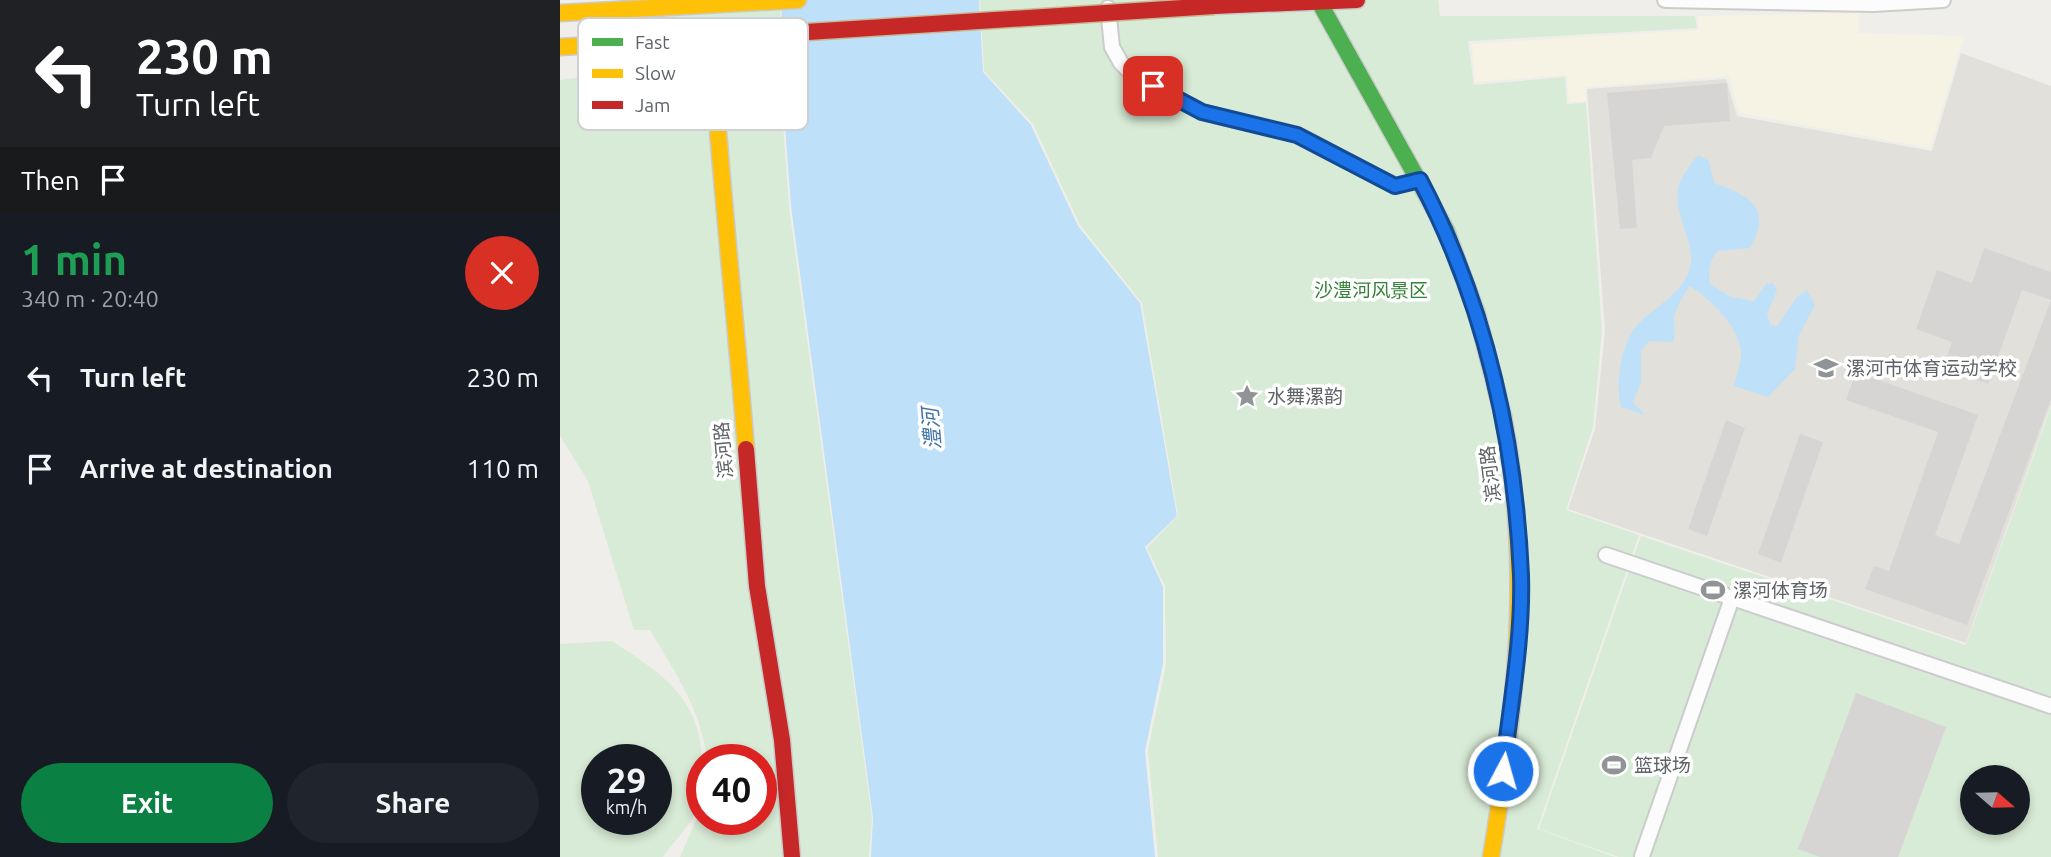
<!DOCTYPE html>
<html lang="en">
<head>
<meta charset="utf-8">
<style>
	:root { --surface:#171b24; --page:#20242c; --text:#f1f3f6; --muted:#9ea1a6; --accent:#0b8043 }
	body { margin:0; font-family:Ubuntu,"Noto Sans SC",sans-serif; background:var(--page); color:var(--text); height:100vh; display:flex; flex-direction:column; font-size:26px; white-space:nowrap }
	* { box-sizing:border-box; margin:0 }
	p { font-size:23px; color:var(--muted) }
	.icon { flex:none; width:38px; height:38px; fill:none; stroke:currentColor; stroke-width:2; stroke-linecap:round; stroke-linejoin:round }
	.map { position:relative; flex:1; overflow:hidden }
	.side { display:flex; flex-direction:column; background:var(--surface); width:560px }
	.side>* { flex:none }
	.guide { background:#202124; color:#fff; overflow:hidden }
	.needle { width:46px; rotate:110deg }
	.controls { position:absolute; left:1400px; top:765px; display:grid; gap:14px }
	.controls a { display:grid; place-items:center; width:70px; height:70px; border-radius:50%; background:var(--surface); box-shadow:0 4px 10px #0003; font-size:35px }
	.speed { position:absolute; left:21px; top:744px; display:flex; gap:14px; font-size:35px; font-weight:700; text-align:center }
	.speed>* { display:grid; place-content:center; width:91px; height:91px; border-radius:50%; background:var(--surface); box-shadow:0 4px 10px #0003; line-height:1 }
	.speed small { font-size:18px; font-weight:400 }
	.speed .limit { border:10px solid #d22; background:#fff; color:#111 }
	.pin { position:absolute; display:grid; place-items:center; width:60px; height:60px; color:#fff; margin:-30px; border-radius:14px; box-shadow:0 4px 10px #0006 }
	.me { position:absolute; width:77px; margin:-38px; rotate:6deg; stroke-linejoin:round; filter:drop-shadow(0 0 5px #0008) }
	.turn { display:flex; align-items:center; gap:24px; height:147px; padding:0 21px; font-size:32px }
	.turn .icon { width:91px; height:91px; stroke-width:2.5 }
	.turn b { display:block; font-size:49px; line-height:60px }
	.then { display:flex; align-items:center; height:66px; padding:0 21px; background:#0003; gap:14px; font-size:26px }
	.round { display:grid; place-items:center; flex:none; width:74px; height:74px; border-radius:37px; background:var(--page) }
	.head { display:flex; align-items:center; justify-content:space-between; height:119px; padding:0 21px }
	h1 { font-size:42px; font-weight:700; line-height:52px; color:#1e9e55 }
	.cta { display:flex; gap:14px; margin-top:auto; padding:14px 21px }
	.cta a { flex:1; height:80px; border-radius:42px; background:var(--accent); color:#fff; font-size:28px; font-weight:700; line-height:80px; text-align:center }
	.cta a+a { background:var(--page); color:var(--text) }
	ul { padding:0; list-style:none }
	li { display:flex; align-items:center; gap:21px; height:91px; padding:0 21px }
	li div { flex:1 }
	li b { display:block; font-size:26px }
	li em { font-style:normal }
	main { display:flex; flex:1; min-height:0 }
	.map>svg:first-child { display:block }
	.commercial { fill:#f7f3e4 }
	.education { fill:#e2e0da }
	.green { fill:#d8ebd6; fill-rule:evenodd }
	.water { fill:#bfe0f9 }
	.building { fill:#d6d5d3 }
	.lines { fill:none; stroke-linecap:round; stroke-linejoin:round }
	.street-casing { stroke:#cbcccc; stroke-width:18 }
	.fast-casing { stroke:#cacacb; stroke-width:19 }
	.slow-casing { stroke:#cacacb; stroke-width:19 }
	.jam-casing { stroke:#cacacb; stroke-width:19 }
	.street { stroke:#fdfcfc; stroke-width:14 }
	.fast { stroke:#4caf50; stroke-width:16 }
	.slow { stroke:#ffc107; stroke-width:16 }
	.jam { stroke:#c62828; stroke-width:16 }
	.jam-bridge-casing { stroke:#c8b996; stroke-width:19; stroke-linecap:butt }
	.jam-bridge { stroke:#c62828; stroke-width:16 }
	.route-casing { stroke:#114b97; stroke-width:18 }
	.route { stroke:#1a73e8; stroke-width:12 }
	.labels { text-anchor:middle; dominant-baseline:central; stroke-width:7; stroke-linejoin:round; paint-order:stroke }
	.park-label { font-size:19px; fill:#348238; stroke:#fff }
	.poi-label { font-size:19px; fill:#5f6368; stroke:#fff; text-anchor:start }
	.street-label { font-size:19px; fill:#5f6368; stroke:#fff }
	.water-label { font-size:21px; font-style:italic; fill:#4174aa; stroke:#fff }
	.key { fill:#fff; stroke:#cfd0d2; stroke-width:2 }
	.key-label { font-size:19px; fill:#5f6368 }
</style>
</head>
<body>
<main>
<section class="side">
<div class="guide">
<div class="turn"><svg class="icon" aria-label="left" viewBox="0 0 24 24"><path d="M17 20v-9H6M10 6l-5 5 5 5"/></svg><div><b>230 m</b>Turn left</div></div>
<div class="then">Then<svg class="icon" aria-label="arrive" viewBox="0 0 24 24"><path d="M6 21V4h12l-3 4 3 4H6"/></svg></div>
</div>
<div class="head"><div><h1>1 min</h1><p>340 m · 20:40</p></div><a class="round" style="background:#d93025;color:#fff"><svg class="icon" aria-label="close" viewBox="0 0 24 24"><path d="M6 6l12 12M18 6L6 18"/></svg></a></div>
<ul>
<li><svg class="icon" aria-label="left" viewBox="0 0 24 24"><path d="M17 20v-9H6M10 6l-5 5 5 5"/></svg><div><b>Turn left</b></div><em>230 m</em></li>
<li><svg class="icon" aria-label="arrive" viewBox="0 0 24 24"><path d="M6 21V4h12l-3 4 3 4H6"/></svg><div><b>Arrive at destination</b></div><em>110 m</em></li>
</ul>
<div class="cta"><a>Exit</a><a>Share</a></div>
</section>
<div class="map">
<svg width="1491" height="857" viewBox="0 0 1491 857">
	<rect width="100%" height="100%" fill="#efeeea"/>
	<polygon class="commercial" points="1299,13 1299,33 1404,36 1370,148 1179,113 1169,76 1026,87 1026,101 1009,102 1007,75 915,82 912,44 1139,30 1138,16"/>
	<polygon class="education" points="1401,53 1491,86 1491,404 1406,643 1008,509 1035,429 1045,331 1027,89 1166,79 1177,116 1372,151"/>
	<g class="green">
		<path d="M84 0H221L218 57 229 207 312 818 309 857H120L142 807V819H201V760L147 759C140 706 116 675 90 630H74L28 481 0 436V80L87 69Z"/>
		<polygon points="420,0 878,0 880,16 1135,16 1137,28 908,41 914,85 1005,77 1007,104 1026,103 1042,331 1033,427 1006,510 1079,535 977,829 1055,857 598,857 588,750 606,665 605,586 587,548 618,516 582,303 520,225 473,124 424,71"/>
		<path d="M1491 407V857H1059L979 829 1081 536 1406 645ZM1412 777H1458V822H1412Z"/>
		<path d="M52 641C102 674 142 698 142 765 142 777 144 792 140 803 132 825 115 839 103 857H0V644ZM37 760H96V819H37Z"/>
	</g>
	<g class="water">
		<polygon points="222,0 419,0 423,72 471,125 518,226 580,303 617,516 585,547 603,587 603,664 585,751 595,857 311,857 313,818 231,206 220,57"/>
		<path d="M1138 155 1149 161 1154 183C1188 195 1214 207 1190 248L1158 251C1149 261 1148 272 1150 284L1171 297 1194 301 1206 284 1213 283 1217 290 1207 314 1210 324 1217 326 1237 297 1247 290 1255 305 1239 335 1235 369 1208 397 1174 386C1176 375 1181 364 1181 354 1181 328 1149 298 1130 286 1123 295 1116 307 1114 319 1113 328 1117 332 1113 342L1089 341 1081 351V382L1073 402 1085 415 1061 407C1055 384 1061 342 1078 324 1096 306 1119 296 1129 271 1140 247 1108 210 1120 182 1124 173 1132 163 1138 155Z"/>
	</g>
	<g class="building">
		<polygon points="1167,83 1170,121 1104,126 1091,158 1072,160 1077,228 1060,229 1047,93"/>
		<polygon points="1424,248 1491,272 1491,399 1407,625 1305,589 1314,566 1329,571 1378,432 1286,400 1296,372 1418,415 1375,535 1399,544 1491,300 1462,290 1428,384 1383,368 1392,342 1356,329 1377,270 1412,283"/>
		<polygon points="1166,420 1185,428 1147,536 1128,529"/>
		<polygon points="1240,434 1263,442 1221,563 1198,554"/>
		<polygon points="1296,693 1386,727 1338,857 1260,857 1238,849"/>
	</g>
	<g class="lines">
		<g class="street-casing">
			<g id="street">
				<polyline points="1105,0 1313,4 1383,0"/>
				<polyline points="548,8 552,47 561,63 573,75 642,112 738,135 835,186 860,180"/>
				<polyline points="1046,555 1491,706"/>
				<polyline points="1082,856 1172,598"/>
			</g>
		</g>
		<g class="fast-casing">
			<polyline id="fast" points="758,0 886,230 917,314 943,416"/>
		</g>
		<g class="slow-casing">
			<g id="slow">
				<polyline points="0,13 238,0"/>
				<path d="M151 38C160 175 175 312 186 449"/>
				<polyline points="0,47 200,35"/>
				<path d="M931 857C956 708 972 566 943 416"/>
			</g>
		</g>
		<g class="jam-casing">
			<g id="jam">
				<polyline points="654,6 797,0"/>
				<polyline points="186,449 197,586 222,740 232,857"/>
			</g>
		</g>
		<use href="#street" class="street"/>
		<use href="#fast" class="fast"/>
		<use href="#slow" class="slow"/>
		<use href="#jam" class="jam"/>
		<g class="jam-bridge-casing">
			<polyline id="jam-bridge" points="200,35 654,6"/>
		</g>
		<use href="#jam-bridge" class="jam-bridge"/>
	</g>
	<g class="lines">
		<g class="route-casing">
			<path id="route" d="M593 86 642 112 737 135 835 186 860 180C924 302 955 437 961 575 963 640 950 707 943 771"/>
		</g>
		<use href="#route" class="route"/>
	</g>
	<defs>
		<g id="school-bare" transform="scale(1.89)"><path d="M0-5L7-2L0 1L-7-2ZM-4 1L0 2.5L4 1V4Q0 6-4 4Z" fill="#919496" stroke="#fff" stroke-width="2.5" paint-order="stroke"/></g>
		<g id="sight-bare" transform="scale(1.89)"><path d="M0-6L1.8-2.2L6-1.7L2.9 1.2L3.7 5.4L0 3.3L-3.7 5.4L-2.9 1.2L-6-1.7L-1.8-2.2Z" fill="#919496" stroke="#fff" stroke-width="2.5" paint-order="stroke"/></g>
		<g id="stadium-bare" transform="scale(1.89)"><path d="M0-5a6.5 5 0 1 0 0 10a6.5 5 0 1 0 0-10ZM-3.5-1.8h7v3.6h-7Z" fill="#919496" stroke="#fff" stroke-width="2.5" paint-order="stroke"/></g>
	</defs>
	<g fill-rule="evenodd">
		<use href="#school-bare" x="1266" y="368"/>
		<use href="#sight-bare" x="687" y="396"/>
		<use href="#stadium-bare" x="1153" y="590"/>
		<use href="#stadium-bare" x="1054" y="765"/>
	</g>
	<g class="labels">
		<g class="park-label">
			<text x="811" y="290">沙澧河风景区</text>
		</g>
		<g class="poi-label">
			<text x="1286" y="368">漯河市体育运动学校</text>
			<text x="707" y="396">水舞漯韵</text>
			<text x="1173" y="590">漯河体育场</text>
			<text x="1074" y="765">篮球场</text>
		</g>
		<g class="street-label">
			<text transform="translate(163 450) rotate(-95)">滨河路</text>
			<text transform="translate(930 474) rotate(-97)">滨河路</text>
		</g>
		<g class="water-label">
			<text transform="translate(371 429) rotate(-95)">澧河</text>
		</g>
	</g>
	<rect x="18" y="18" width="230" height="112" rx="10" class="key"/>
	<rect x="32" y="38" width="31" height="8" fill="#4caf50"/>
	<rect x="32" y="69" width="31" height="9" fill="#ffc107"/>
	<rect x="32" y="101" width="31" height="8" fill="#c62828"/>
	<g class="key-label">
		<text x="75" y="49">Fast</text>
		<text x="75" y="80">Slow</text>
		<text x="75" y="112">Jam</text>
	</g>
</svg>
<div class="controls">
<a><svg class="needle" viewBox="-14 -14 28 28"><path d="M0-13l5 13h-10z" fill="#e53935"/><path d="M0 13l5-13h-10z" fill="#9ea1a6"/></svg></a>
</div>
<div class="speed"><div>29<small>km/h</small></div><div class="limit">40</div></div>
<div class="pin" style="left:593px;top:86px;background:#d93025"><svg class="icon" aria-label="arrive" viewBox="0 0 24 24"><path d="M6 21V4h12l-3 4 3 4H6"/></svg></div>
<svg class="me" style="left:943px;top:771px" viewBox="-20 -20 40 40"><circle r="17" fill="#1a73e8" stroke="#fff" stroke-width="3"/><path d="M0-11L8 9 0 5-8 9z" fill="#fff"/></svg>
</div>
</main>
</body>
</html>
